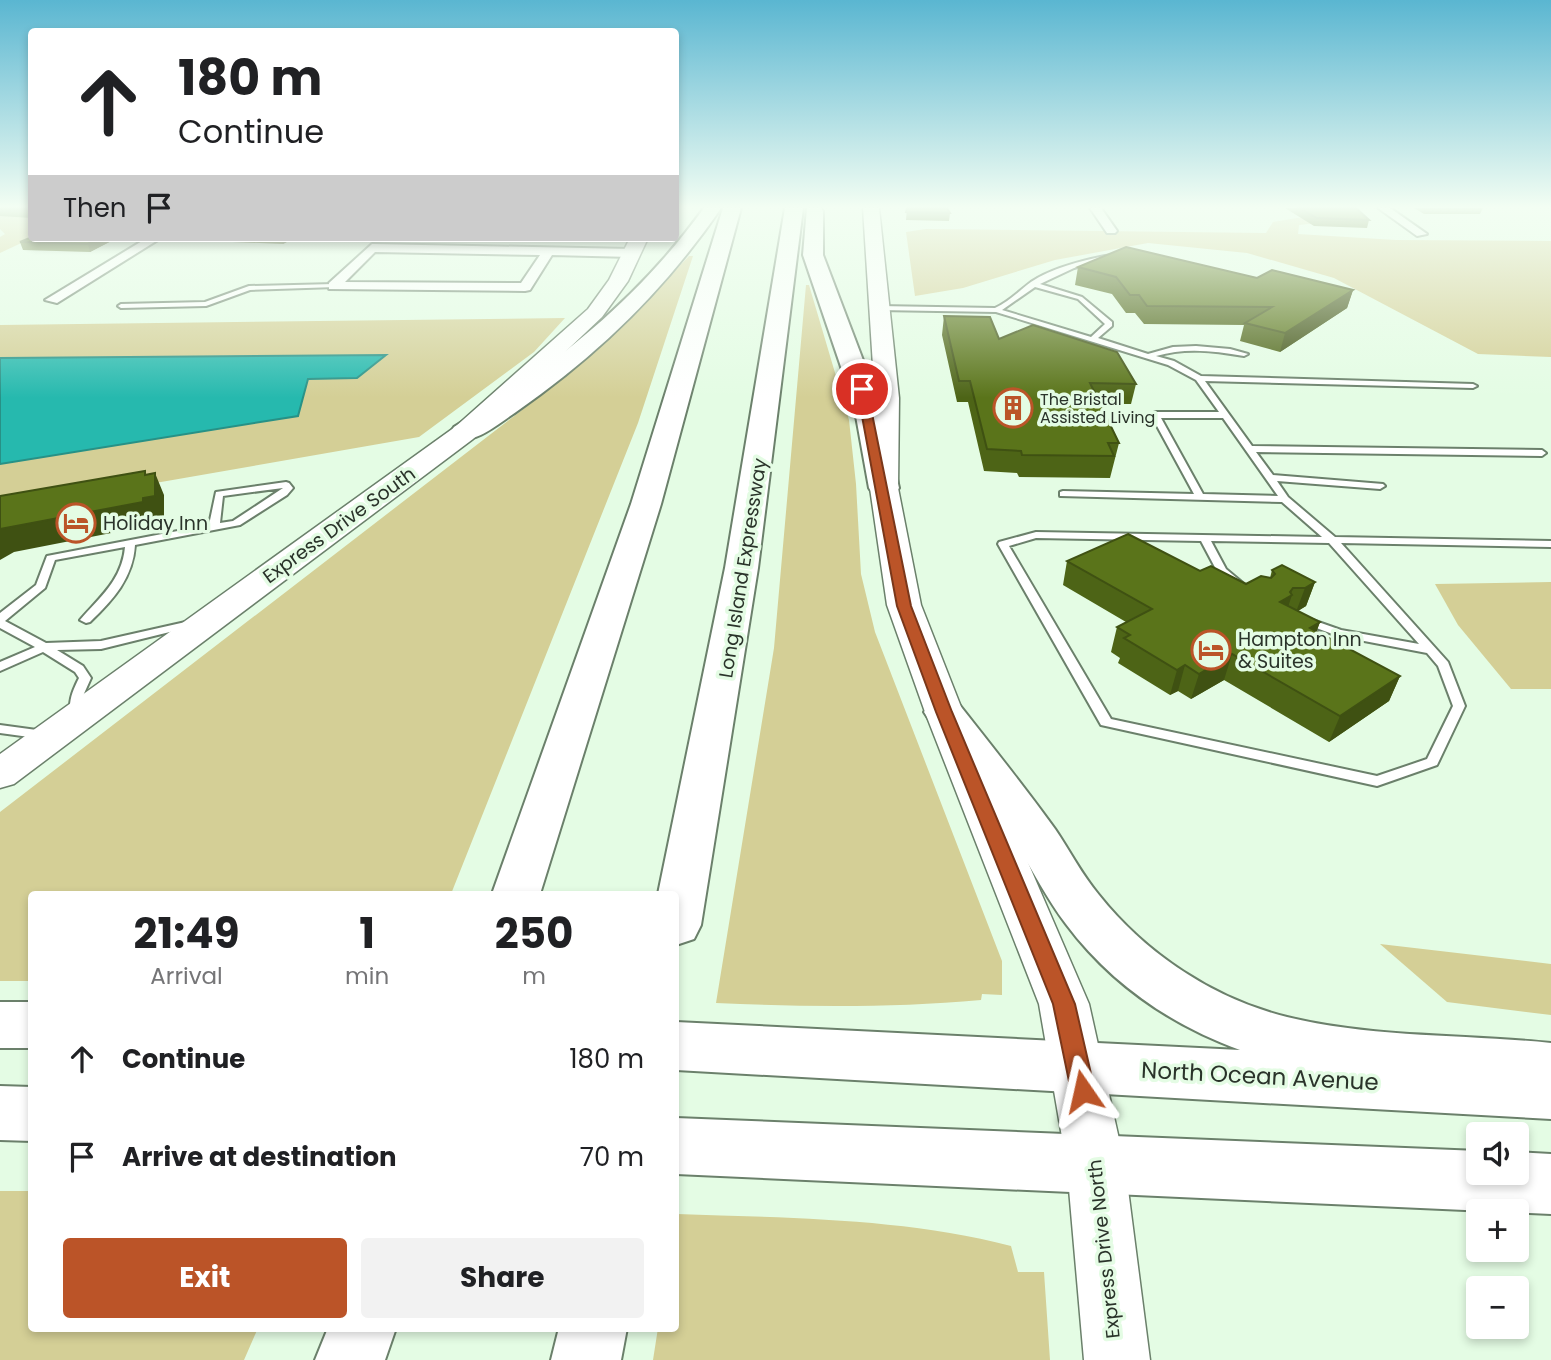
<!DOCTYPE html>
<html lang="en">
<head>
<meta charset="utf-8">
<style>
	:root { --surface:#fff; --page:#f2f2f2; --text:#202124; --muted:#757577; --accent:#bb5428 }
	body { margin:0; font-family:Poppins,sans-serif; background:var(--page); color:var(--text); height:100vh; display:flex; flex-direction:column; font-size:26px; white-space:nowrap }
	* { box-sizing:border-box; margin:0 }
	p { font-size:23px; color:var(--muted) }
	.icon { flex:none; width:38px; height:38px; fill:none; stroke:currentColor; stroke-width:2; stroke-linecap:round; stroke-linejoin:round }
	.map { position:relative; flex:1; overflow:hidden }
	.details { position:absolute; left:28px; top:891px; width:651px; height:441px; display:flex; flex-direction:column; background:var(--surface); border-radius:7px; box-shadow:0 4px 10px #0003 }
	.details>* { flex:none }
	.hud { position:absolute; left:28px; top:28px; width:651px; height:214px; border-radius:7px; box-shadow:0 4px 10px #0003; background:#fff; color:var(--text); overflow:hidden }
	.controls { position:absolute; left:1466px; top:1122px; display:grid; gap:14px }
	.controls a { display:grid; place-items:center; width:63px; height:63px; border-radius:7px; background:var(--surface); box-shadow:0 4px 10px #0003; font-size:35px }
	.pin { position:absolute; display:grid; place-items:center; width:60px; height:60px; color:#fff; margin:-30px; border:4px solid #fff; border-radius:50%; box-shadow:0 2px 7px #0007 }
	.me { position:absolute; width:77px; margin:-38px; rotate:349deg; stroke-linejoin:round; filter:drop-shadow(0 0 5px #0008) }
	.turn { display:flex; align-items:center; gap:24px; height:147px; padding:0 35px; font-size:32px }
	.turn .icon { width:91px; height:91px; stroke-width:2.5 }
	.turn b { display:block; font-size:49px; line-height:60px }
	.then { display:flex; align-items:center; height:66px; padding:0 35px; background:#0003; gap:14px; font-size:26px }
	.eta { display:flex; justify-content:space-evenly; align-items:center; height:119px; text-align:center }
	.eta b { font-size:42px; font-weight:700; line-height:49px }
	.cta { display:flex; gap:14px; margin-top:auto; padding:14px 35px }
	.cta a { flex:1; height:80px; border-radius:7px; background:var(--accent); color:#fff; font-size:28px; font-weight:700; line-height:80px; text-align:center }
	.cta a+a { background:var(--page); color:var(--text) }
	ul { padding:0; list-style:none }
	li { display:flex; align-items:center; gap:21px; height:98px; padding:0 35px }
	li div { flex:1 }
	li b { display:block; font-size:26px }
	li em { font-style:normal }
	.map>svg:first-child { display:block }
	.green { fill:#d4cf96 }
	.water { fill:#26b9ae; stroke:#279186; stroke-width:2 }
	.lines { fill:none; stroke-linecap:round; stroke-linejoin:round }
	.lane-casing { stroke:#6b806b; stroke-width:4 }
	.street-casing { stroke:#6b806b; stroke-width:4 }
	.secondary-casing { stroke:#6b806b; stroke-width:3 }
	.highway-casing { stroke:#6b806b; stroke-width:4 }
	.lane { fill:#fff; fill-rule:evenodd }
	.street { fill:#fff; fill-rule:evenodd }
	.secondary { fill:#fff; fill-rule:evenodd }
	.highway { fill:#fff; fill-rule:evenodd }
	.wall { fill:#4d6416 }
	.shaded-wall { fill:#3f5112 }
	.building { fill:#5a741a; stroke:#3f5112; stroke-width:2 }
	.route { fill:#bb5428; stroke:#7a371a; stroke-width:2 }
	.labels { text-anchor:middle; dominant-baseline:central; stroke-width:7; stroke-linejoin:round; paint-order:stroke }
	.far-poi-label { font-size:16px; fill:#2a332a; stroke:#e4fce4; text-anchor:start }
	.poi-label { font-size:19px; fill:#2a332a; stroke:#e4fce4; text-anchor:start }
	.street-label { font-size:19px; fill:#2a332a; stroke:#e4fce4 }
	.near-street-label { font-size:23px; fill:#2a332a; stroke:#e4fce4 }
</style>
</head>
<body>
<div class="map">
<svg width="1551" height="1360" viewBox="0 0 1551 1360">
	<rect width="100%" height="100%" fill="#e4fce4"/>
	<g class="green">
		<polygon points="0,215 31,216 32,238 0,253 0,237 5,234 0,229"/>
		<polygon points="1297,218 1355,219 1299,225 1298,234 1396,240 1551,241 1551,357 1478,354 1334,278 1247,253 1148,243 1055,260 963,288 915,296 906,232 926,229 1266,233 1273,222"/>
		<polygon points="689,256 693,256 638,423 451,894 32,894 31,981 0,981 0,812 548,390 617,330"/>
		<path d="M806 285H809L849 420 856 484 861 574 875 632 1002 961V995L982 994 981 1000C892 1008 805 1007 716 1003L774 648Z"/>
		<polygon points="565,318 534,352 419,437 0,510 0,464 297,416 308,379 357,378 385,356 0,358 0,325"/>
		<polygon points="1551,582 1551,689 1511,689 1458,625 1435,584"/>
		<polygon points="1380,944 1551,964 1551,1015 1447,1002"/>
		<polygon points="0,1191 31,1191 32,1328 258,1328 244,1360 0,1360"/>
		<path d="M677 1214C789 1218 903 1218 1011 1246L1018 1272H1044L1050 1360H653L658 1328H676Z"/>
	</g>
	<polygon class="water" points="386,355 357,378 308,379 298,416 0,464 0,358"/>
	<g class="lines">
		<g class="lane-casing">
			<g id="lane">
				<path d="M1105 256 1114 255 1117 257 1074 268 1040 284 1082 297 1112 322V326L1098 338 1148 354 1173 347 1196 346 1230 349 1248 354 1244 356C1214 351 1186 347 1156 356L1174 361 1201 376 1473 384 1477 386 1473 388 1205 381 1252 446 1542 450 1546 453 1542 456 1256 452 1273 475 1383 484 1385 486 1380 489 1277 481 1288 497 1335 537 1551 541V547L1341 543 1448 662 1465 706 1437 765 1377 786 1101 725 998 544 999 542 1036 532 1322 537 1282 502 1060 496V492L1063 491 1194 494 1151 415 1155 412H1219L1196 380 1168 365 996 312 879 310 876 308 879 306 995 308C1009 302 1020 290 1031 282 1052 268 1080 261 1105 256ZM1035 287 1078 299 1105 324 1091 337 1002 310ZM1161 418H1223L1278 496 1203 494ZM1036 538 1201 541 1218 573 1239 587 1244 584 1226 569 1211 541 1329 543 1419 644 1341 630 1304 617 1300 618 1298 620 1300 622 1338 636 1427 653 1438 666 1453 706 1427 759 1377 776 1111 719 1009 546Z"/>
				<polygon points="334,284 336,285 336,287 250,290 206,306 121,308 118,306 121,304 205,302 249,286"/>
				<path d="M286 482 289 483 293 488 287 495 240 525 135 545C133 578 113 600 90 622L86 623 80 620C100 597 122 580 125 547L55 560 45 588 5 621 46 643 101 641 190 621 196 624 194 626 101 649 57 650 83 666 91 678 82 698 83 716 82 719H72C67 704 72 692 79 678L75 672 43 652 0 671V662L35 647 0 628V613L36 585 47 556 209 525 216 492ZM283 488 233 521 220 523 223 496Z"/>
				<polygon points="0,725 44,731 51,735 44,739 0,733"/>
			</g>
		</g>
		<g class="street-casing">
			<g id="street">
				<polygon points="1090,208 1101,208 1117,231 1115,233 1107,233"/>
				<polygon points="1378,208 1390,208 1427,234 1417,236"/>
				<polygon points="147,238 161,238 57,303 45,300"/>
				<path d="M372 244 632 249 638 253 632 257 552 255 530 290 525 291 329 289V283ZM375 252 540 255 521 283 345 282Z"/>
			</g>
		</g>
		<g class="secondary-casing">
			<g id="secondary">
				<polygon points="863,208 879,208 899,398 898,488 921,605 963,712 1089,1004 1125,1166 1150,1360 1084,1360 1067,1166 1039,1004 925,712 887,605 870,488 875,398"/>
				<polygon points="630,238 648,238 628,281 602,317 473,439 14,784 0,788 0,754 455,427 588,309 609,280"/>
			</g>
		</g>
		<g class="highway-casing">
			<g id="highway">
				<path d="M704 208H721C665 290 598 355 516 412 498 424 476 444 454 439L450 433 454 427C552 368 637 301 704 208Z"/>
				<polygon points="723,208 741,208 661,504 540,894 492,894 631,504"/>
				<polygon points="785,208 803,208 758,568 701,925 694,939 676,945 676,894 658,894 725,568"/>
				<polygon points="807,208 821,208 823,211 823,255 880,405 899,488 895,494 884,497 873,494 869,488 854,405 803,255"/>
				<path d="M944 699 958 703C991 745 1024 786 1055 829 1070 851 1082 875 1099 895 1146 954 1214 999 1287 1017 1373 1038 1464 1034 1551 1043V1119L676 1070V1022L1240 1050C1171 1025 1110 983 1066 924 1045 897 1031 866 1012 838 984 796 952 755 924 712L930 703Z"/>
				<rect x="0" y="1002" width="32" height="46"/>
				<polygon points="0,1086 32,1087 32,1141 0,1140"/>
				<polygon points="676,1118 1479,1151 1479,1172 1517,1172 1517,1152 1551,1154 1551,1214 676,1174"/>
				<polygon points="328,1328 396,1328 385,1360 315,1360"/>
				<polygon points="559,1328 627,1328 621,1360 551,1360"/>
			</g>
		</g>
		<use href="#lane" class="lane"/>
		<use href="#street" class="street"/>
		<use href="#secondary" class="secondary"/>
		<use href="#highway" class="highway"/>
	</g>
	<g class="wall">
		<polygon points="0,208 32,208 32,218 0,216"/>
		<polygon points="907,208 950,213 949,221 906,220"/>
		<polygon points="1285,208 1356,208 1369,220 1367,228 1314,226"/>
		<polygon points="1414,208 1483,208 1480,214 1424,214"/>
		<polygon points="117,238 90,252 23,250 20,242"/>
		<polygon points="208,238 294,238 283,244 209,241"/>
		<polygon points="1078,267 1257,278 1353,290 1347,308 1280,352 1240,341 1244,325 1144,324 1135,313 1126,313 1112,294 1075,285"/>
		<polygon points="944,316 999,339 1136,384 1131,404 1100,404 1119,443 1110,478 1019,477 1017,473 984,471 968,402 957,402 942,335"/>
		<polygon points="1067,561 1200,571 1246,584 1270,578 1272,570 1315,582 1306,606 1298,611 1320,622 1316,632 1400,676 1389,701 1329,742 1224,680 1191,699 1178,691 1170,695 1118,663 1120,658 1111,652 1117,627 1126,622 1063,585"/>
	</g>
	<g class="shaded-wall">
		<polygon points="99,238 117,238 90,252 88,244"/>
		<polygon points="281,238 294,238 283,244"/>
		<polygon points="1353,290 1347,308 1280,352 1285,333"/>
		<polygon points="145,471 154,493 155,473 164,495 164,519 152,521 152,525 14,552 0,560 0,529"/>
		<polygon points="1315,582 1306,606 1296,612 1305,588"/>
		<polygon points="1293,588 1290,596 1292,595 1284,619 1280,602"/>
		<polygon points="1320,622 1311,647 1310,628"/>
		<polygon points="1232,654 1224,680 1191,699 1199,674"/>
		<polygon points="1185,665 1178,691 1170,695 1177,670"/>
		<polygon points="1400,676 1389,701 1329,742 1340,716"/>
	</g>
	<g class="building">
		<polygon points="0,208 32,208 32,211 0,209"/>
		<polygon points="907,208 947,208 950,213 906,212"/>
		<polygon points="1299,208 1356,208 1369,220 1317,218"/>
		<polygon points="32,237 32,238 99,238 88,244 20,242"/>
		<polygon points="1126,247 1257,278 1272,270 1353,290 1285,333 1245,323 1272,307 1147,306 1139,295 1130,295 1116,277 1078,267"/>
		<polygon points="944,316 990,317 999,339 1033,325 1117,352 1136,384 1090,383 1119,443 1108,443 1114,456 1022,455 1021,451 987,449 970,381 959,381"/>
		<polygon points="145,471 145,475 155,473 155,496 143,498 143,502 0,529 0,496"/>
		<polygon points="1128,534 1200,571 1211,566 1246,584 1261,576 1271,578 1275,574 1272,570 1282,565 1315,582 1305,588 1293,588 1290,592 1292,595 1280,602 1320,622 1310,628 1400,676 1340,716 1232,654 1199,674 1185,665 1177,670 1124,638 1130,635 1117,627 1152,609 1067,561"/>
	</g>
	<linearGradient id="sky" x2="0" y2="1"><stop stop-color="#5ab6d1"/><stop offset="0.52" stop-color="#f3fef3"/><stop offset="1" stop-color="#f3fef3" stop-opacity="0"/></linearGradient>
	<rect width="1551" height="398" fill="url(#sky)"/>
	<polygon class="route" points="862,386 867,389 911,606 952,712 1075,1004 1095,1091 1091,1098 1083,1101 1075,1098 1071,1091 1053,1004 936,712 897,606 857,389"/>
	<defs>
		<g id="building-ring" transform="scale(2.0125)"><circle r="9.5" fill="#e4fce4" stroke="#bb5428" stroke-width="1.5"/><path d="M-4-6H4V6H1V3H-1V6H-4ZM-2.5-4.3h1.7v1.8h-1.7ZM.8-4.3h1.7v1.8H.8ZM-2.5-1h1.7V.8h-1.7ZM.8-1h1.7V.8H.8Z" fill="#bb5428"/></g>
		<g id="hotel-ring" transform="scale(2.0125)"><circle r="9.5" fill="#e4fce4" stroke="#bb5428" stroke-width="1.5"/><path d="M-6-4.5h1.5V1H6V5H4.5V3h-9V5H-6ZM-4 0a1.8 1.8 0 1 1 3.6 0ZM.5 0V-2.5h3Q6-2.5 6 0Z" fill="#bb5428"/></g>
	</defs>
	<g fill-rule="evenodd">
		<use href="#building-ring" x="1013" y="408"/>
		<use href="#hotel-ring" x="76" y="523"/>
		<use href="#hotel-ring" x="1211" y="650"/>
	</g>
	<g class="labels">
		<g class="far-poi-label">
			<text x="1040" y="399">The Bristal<tspan x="1040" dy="18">Assisted Living</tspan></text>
		</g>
		<g class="poi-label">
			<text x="103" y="523">Holiday Inn</text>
			<text x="1238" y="639">Hampton Inn<tspan x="1238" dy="22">&amp; Suites</tspan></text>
		</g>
		<g class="street-label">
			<text transform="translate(339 525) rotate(-36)">Express Drive South</text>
			<text transform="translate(743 568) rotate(-81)">Long Island Expressway</text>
			<text transform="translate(1104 1249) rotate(-96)">Express Drive North</text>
		</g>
		<g class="near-street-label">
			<text transform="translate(1260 1076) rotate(3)">North Ocean Avenue</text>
		</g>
	</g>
</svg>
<div class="controls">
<a><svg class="icon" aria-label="sound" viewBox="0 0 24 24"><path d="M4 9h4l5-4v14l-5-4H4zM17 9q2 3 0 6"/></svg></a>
<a>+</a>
<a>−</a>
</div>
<div class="pin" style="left:862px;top:389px;background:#d93025"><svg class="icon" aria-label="arrive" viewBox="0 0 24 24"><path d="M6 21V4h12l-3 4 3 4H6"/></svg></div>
<svg class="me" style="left:1083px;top:1091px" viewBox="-20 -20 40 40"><path d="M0-17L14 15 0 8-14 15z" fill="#bb5428" stroke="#fff" stroke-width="4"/></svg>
<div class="hud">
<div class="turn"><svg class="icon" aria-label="ahead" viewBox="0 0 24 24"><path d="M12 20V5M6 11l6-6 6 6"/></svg><div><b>180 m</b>Continue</div></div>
<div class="then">Then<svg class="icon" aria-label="arrive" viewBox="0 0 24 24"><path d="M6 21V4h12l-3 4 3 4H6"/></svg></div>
</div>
<section class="details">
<div class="eta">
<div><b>21:49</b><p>Arrival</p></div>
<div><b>1</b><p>min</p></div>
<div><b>250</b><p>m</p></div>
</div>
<ul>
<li><svg class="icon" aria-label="ahead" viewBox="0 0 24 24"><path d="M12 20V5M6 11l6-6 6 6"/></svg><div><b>Continue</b></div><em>180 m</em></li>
<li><svg class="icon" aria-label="arrive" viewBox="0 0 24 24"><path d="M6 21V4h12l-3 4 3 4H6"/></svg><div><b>Arrive at destination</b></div><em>70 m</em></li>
</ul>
<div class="cta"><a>Exit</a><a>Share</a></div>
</section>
</div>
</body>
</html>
